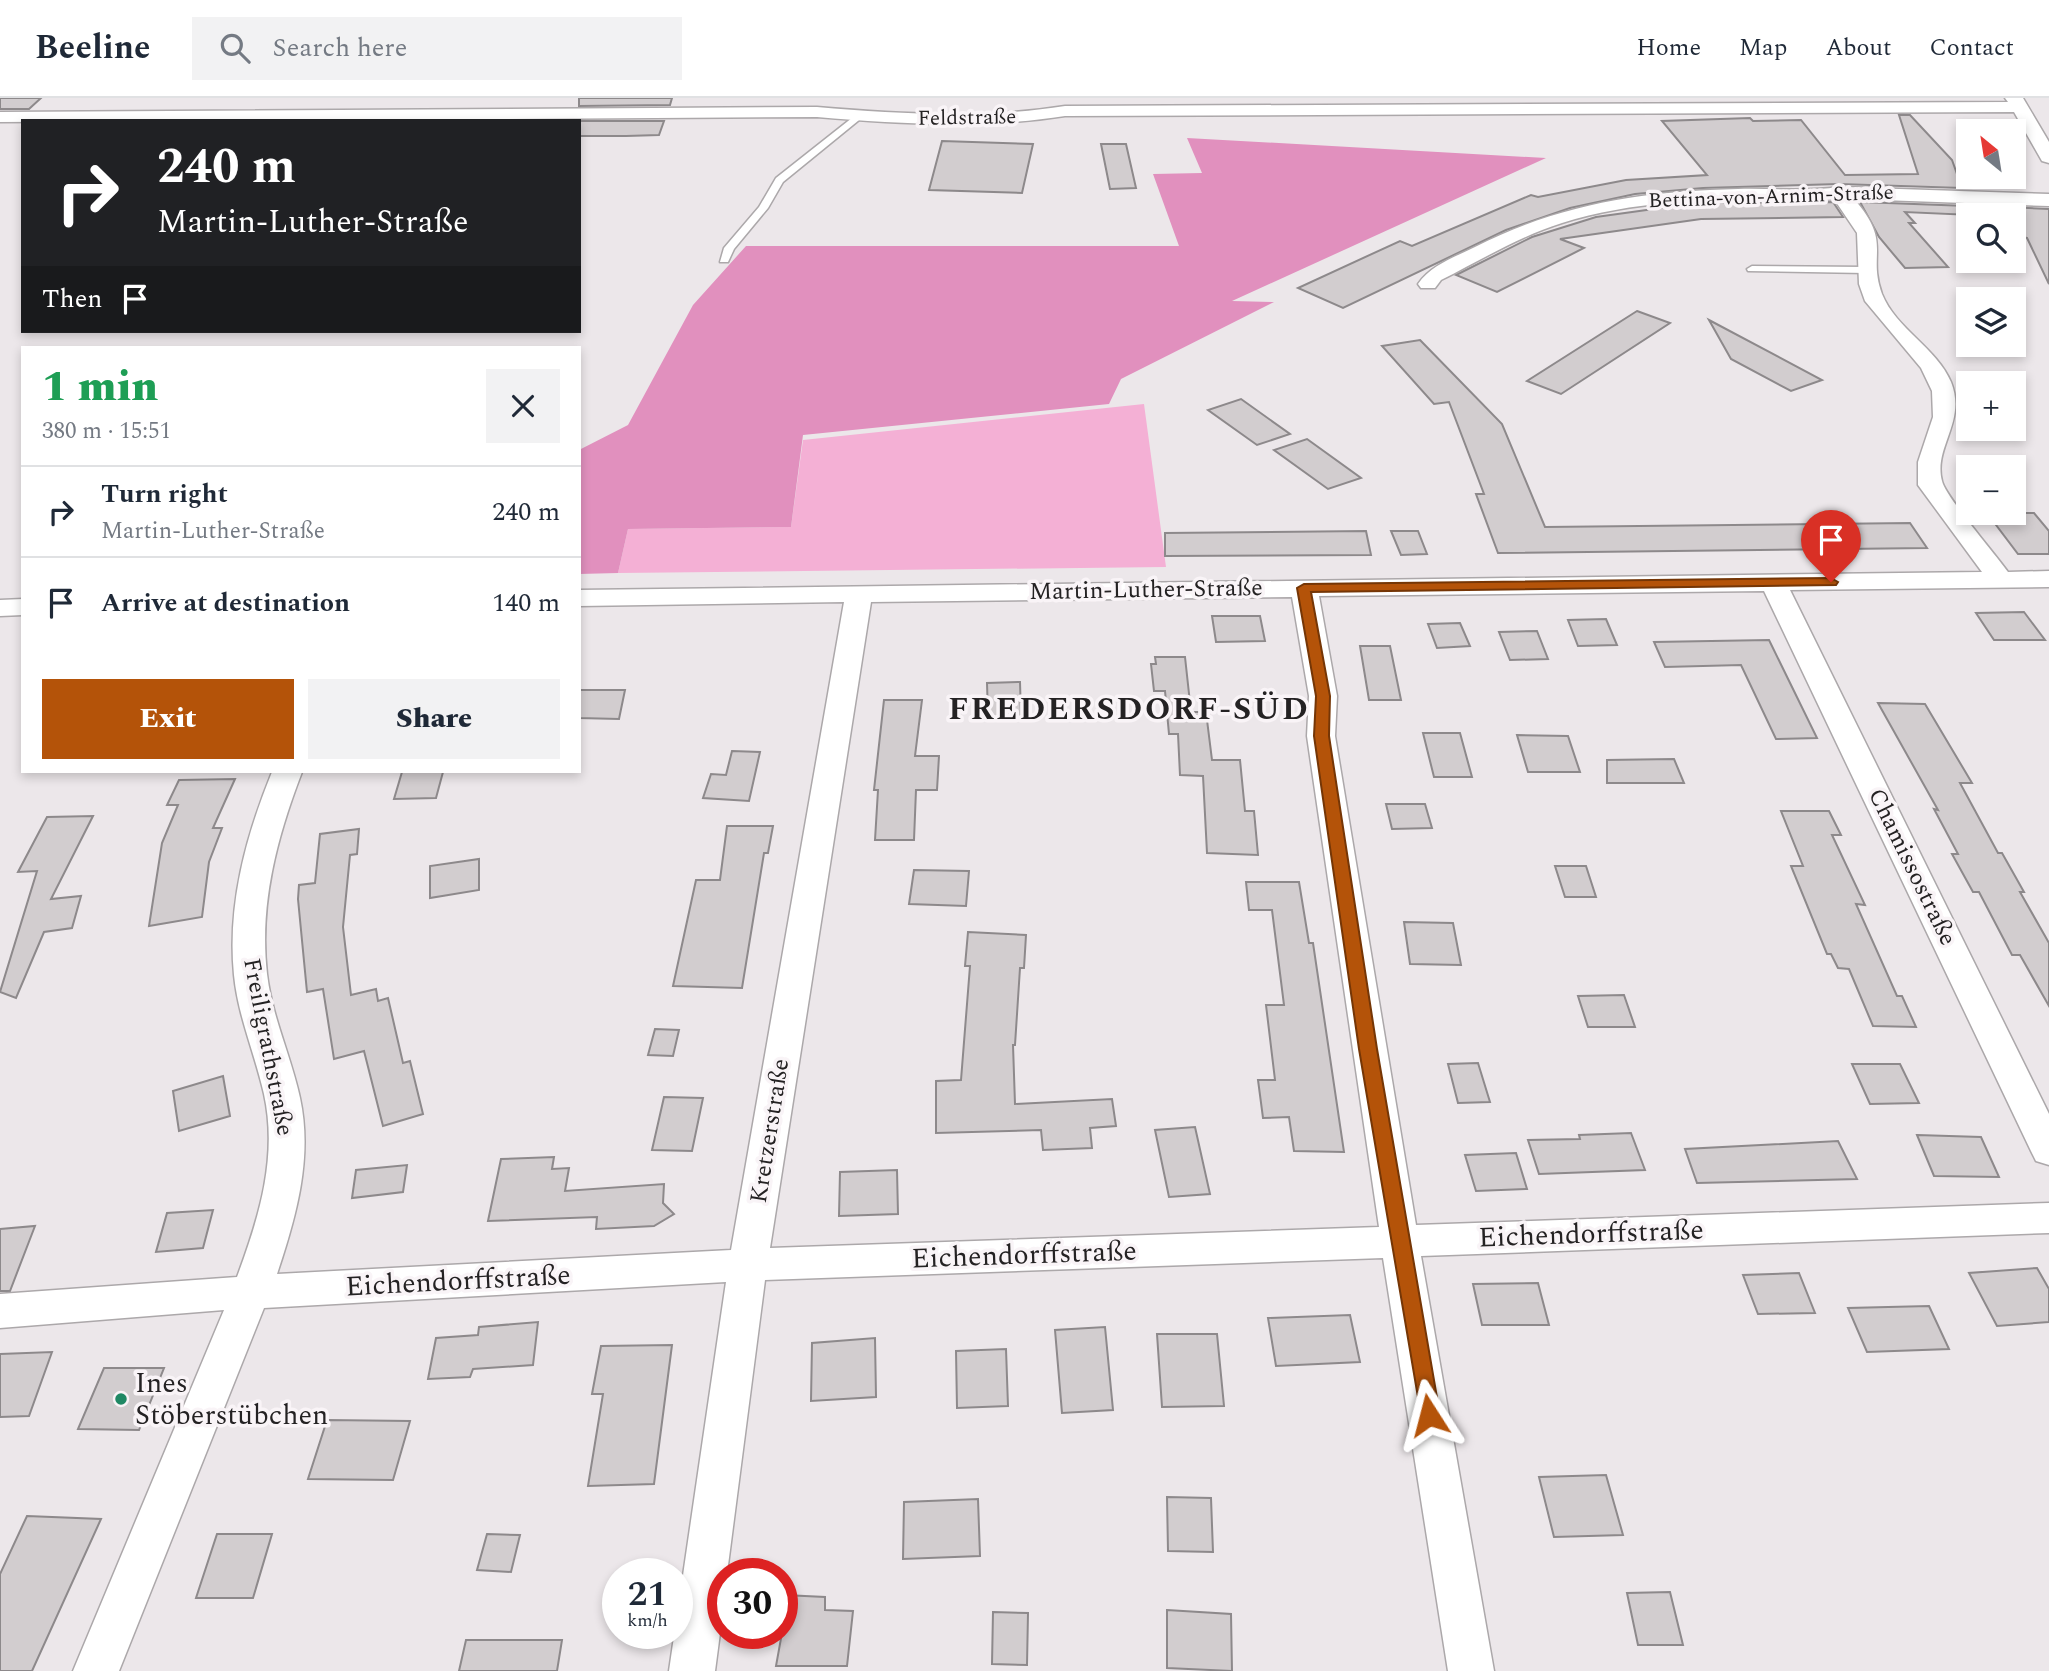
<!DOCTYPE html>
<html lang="en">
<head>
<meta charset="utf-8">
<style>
	:root { --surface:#fff; --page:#f2f2f3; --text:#1f2937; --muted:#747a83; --line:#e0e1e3; --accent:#b45309 }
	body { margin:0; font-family:Spectral,serif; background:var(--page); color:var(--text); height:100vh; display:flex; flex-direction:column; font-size:26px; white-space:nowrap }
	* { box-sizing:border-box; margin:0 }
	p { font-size:23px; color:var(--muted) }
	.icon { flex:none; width:38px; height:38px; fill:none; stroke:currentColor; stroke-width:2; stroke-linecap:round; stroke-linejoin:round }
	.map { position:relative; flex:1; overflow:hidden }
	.details { position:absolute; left:21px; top:248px; width:560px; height:427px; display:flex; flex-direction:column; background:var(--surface); border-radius:0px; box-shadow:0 4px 10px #0003 }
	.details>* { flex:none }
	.hud { position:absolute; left:21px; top:21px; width:560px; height:214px; border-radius:0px; box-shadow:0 4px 10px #0003; background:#202124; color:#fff; overflow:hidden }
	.needle { width:46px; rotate:330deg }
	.fabs { position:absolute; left:1956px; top:21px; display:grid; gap:14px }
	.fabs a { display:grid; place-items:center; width:70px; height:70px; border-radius:0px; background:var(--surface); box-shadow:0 4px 10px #0003; font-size:35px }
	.speed { position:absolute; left:602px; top:1460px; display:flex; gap:14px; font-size:35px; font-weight:700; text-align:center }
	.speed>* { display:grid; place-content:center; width:91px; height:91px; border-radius:50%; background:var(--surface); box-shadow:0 4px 10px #0003; line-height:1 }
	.speed small { font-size:18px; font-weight:400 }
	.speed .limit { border:10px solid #d22; background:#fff; color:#111 }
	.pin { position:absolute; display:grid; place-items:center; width:60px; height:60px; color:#fff; margin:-72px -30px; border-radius:50% 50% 50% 0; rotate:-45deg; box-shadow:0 0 7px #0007 }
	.pin .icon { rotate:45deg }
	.me { position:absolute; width:77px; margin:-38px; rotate:351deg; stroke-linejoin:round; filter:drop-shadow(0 0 5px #0008) }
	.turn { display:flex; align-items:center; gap:24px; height:147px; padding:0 21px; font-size:32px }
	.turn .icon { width:91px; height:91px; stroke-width:2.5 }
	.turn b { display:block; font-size:49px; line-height:60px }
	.then { display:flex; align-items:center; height:66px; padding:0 21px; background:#0003; gap:14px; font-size:26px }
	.round { display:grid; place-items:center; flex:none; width:74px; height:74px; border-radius:0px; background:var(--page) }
	.overview { display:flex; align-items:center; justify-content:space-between; height:119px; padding:0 21px }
	h1 { font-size:42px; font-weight:800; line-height:52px; color:#1e9e55 }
	.action { display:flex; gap:14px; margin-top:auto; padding:14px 21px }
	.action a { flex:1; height:80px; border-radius:0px; background:var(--accent); color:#fff; font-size:28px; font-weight:800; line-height:80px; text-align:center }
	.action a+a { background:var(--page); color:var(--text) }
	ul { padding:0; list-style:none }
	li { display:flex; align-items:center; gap:21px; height:91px; padding:0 21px; border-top:2px solid var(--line) }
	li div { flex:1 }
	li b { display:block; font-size:26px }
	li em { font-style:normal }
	header { display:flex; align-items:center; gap:42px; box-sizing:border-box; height:98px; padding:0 35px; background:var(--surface); border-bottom:2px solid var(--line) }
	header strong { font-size:33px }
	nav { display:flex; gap:38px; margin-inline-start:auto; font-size:24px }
	.search { width:490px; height:63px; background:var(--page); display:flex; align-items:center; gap:18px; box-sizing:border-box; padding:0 24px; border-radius:0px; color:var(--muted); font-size:26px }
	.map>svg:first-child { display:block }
	.green { fill:#f4b0d5 }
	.forest { fill:#e190be }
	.building { fill:#d2cdcf; stroke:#8d898b; stroke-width:2 }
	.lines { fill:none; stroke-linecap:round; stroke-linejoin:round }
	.service-casing { stroke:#aca8aa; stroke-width:3 }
	.minor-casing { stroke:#aca8aa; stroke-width:3 }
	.service { fill:#fff; fill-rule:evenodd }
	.minor { fill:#fff; fill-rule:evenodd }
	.route { fill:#b45309; stroke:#753606; stroke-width:2 }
	.poi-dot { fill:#1f8864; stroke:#f9f4f7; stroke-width:2.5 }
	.labels { text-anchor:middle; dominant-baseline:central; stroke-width:7; stroke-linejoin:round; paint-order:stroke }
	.far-street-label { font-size:21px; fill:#242223; stroke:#f9f4f7 }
	.street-label { font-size:24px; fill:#242223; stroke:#f9f4f7 }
	.near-street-label { font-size:28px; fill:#242223; stroke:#f9f4f7 }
	.near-poi-label { font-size:28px; fill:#242223; stroke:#f9f4f7; text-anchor:start }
	.district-label { font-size:32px; font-weight:bold; letter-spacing:2px; fill:#242223; stroke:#f9f4f7 }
</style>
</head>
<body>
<header>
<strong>Beeline</strong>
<div class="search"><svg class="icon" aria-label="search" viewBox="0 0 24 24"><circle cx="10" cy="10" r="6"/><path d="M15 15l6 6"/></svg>Search here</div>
<nav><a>Home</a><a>Map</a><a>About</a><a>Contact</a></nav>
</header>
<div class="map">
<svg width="2049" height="1573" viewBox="0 0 2049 1573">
	<rect width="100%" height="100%" fill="#ece7ea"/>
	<polygon class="green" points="1144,306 1166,469 618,475 628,431 791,429 803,342"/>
	<polygon class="forest" points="1187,40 1546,60 1232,203 1274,204 1121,281 1109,306 803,337 791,429 628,431 618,475 579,476 579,352 628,327 693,207 746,148 1179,148 1153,76 1202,75"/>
	<g class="building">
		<polygon points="0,0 41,0 29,11 0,11"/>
		<polygon points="579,0 672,0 670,7 579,8"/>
		<polygon points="1899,17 1910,17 1952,62 1962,90 1839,86 1703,90 1635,96 1570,110 1506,132 1343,210 1298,190 1400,143 1412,148 1531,97 1538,99 1626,82 1707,77 1662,23 1750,20 1753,23 1801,22 1845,77 1918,76"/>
		<polygon points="579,23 664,23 659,37 626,38 579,38"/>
		<polygon points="942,43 1033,46 1022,95 929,92"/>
		<polygon points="1101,46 1126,46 1136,90 1110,91"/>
		<polygon points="1833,104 1843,119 1701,121 1560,141 1584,150 1497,194 1456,177 1532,139 1596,119 1697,105"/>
		<polygon points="1860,104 1968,108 1971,117 1905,114 1915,125 1909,125 1948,169 1905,170 1879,139"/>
		<polygon points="2007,109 2049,111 2049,186 2027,140 2021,139 2014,117 2011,117"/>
		<polygon points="1637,213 1670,225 1561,296 1527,283"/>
		<polygon points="1709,222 1822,282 1791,293 1731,261"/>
		<polygon points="1420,242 1502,326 1545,429 1910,425 1927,450 1498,455 1476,396 1484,396 1449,304 1434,306 1382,248"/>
		<polygon points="1241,301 1290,336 1257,347 1208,312"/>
		<polygon points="1307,341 1361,380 1328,391 1274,352"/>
		<polygon points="1987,415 2034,415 2049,433 2049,456 2018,456"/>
		<polygon points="1366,433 1371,457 1165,458 1165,435"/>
		<polygon points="1391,433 1418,433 1427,456 1401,457"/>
		<polygon points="2024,514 2045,542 1994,542 1976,515"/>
		<polygon points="1212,518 1260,518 1265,543 1216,544"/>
		<polygon points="1606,521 1617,547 1578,548 1568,522"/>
		<polygon points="1460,525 1470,548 1437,550 1428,526"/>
		<polygon points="1537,533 1548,561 1510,562 1499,534"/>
		<polygon points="1769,542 1817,640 1776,641 1741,567 1665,569 1654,544"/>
		<polygon points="1360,548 1390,548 1401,602 1369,602"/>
		<polygon points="1155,559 1185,559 1191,614 1206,614 1212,662 1240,662 1245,713 1254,713 1258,757 1207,755 1203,678 1180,677 1178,636 1169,636 1165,593 1154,593 1151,566 1156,566"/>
		<polygon points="1020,584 1021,618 988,618 987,585"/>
		<polygon points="579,592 625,592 619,621 579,620"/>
		<polygon points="884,602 922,602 915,658 939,658 937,692 916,692 914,742 875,742 878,692 874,692"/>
		<polygon points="1878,605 1925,606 1972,685 1960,685 1998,755 2002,755 2024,794 2020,794 2049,845 2049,908 2020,857 2012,857 1979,794 1973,794 1952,756 1958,756 1934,711 1938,712"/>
		<polygon points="1423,635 1460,635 1472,679 1434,679"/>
		<polygon points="1517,637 1568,638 1580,674 1528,674"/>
		<polygon points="732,653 760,654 749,703 703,700 711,676 726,677"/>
		<polygon points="1674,661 1684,685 1607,685 1607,662"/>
		<polygon points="402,674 443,674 436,700 394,701"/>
		<polygon points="235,681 213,730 222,730 209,764 202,819 149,828 162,745 178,707 167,707 179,682"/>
		<polygon points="1386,706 1425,706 1432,730 1392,731"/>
		<polygon points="1781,713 1829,713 1841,737 1832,737 1865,807 1856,806 1897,898 1902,898 1916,929 1873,928 1849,871 1838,870 1831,856 1827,856 1791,768 1803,768"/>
		<polygon points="93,718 51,801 81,798 72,830 44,834 16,900 0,894 37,773 18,774 47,719"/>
		<polygon points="727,728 773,728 768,755 764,755 742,890 673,888 696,782 720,782"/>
		<polygon points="359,731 357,756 350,757 343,829 351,897 376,891 378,903 388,900 403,965 410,963 423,1016 383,1028 364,953 334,961 323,891 307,894 298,801 299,787 315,785 320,736"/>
		<polygon points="479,761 479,792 430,800 430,768"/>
		<polygon points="1555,768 1586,768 1596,799 1565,799"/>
		<polygon points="914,772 969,773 966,808 909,806"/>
		<polygon points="1246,784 1299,784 1309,845 1313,845 1344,1054 1294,1053 1289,1019 1263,1020 1258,982 1275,982 1266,907 1284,907 1272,812 1249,812"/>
		<polygon points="1404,824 1453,825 1461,867 1410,866"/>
		<polygon points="968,834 1026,837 1024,870 1020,870 1015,947 1013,947 1015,1006 1112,1001 1116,1028 1090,1030 1092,1050 1043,1052 1041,1032 936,1035 936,983 961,982 970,868 965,868"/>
		<polygon points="1624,897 1635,929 1588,929 1578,898"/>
		<polygon points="655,931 679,932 673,958 648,957"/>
		<polygon points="1478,965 1490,1004 1458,1005 1448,966"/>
		<polygon points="1852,966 1900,966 1919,1005 1870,1006"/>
		<polygon points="223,978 230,1018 179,1033 173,993"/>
		<polygon points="664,999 703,1000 692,1053 652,1052"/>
		<polygon points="1195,1029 1210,1096 1169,1099 1155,1032"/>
		<polygon points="1631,1035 1645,1072 1539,1076 1528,1042 1580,1041 1579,1037"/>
		<polygon points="1917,1037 1981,1039 1999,1079 1934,1078"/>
		<polygon points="1838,1043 1857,1081 1697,1085 1685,1051"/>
		<polygon points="1516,1055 1527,1091 1476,1093 1465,1057"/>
		<polygon points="554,1059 552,1071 569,1070 565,1093 664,1086 663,1105 674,1116 654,1128 596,1131 597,1119 488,1123 501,1061"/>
		<polygon points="407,1067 403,1094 352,1100 356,1072"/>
		<polygon points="897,1072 898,1116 839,1118 840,1074"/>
		<polygon points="213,1112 203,1150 156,1154 167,1115"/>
		<polygon points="35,1128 10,1193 0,1193 0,1131"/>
		<polygon points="2037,1170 2049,1191 2049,1224 1997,1228 1969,1175"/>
		<polygon points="1799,1175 1815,1215 1758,1216 1743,1177"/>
		<polygon points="1538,1185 1549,1227 1482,1227 1473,1186"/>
		<polygon points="1929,1208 1949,1251 1867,1254 1848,1210"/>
		<polygon points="1350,1217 1360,1264 1276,1268 1268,1220"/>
		<polygon points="538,1224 533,1267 473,1271 470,1279 428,1281 436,1240 478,1237 479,1229"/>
		<polygon points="1105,1229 1113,1312 1062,1315 1055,1232"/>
		<polygon points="1157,1236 1217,1236 1224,1308 1162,1309"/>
		<polygon points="875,1240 876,1299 811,1303 812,1245"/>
		<polygon points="672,1247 654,1386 588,1388 603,1296 592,1296 601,1248"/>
		<polygon points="1006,1251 1008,1308 957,1310 956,1253"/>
		<polygon points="52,1254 29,1318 0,1319 0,1256"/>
		<polygon points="104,1270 164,1270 139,1332 78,1331"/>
		<polygon points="327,1322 410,1323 393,1382 308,1381"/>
		<polygon points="1606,1377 1623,1437 1554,1439 1539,1379"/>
		<polygon points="1167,1399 1211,1400 1213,1454 1168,1453"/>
		<polygon points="978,1401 980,1458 903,1461 904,1404"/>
		<polygon points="27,1418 101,1421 32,1573 0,1573 0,1476"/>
		<polygon points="217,1436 272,1436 253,1500 196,1500"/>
		<polygon points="487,1436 520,1437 511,1474 477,1472"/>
		<polygon points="1670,1494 1683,1547 1638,1547 1627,1495"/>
		<polygon points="784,1497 825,1499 825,1512 853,1513 847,1568 776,1568 782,1535"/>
		<polygon points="1167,1512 1231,1516 1232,1573 1167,1570"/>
		<polygon points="993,1514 1028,1515 1027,1567 992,1566"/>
		<polygon points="466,1542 562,1542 557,1573 459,1573"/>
	</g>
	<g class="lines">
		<g class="service-casing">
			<g id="service">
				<polygon points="857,16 864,18 783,84 768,110 734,151 728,164 720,164 724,150 759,109 776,80"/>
				<polygon points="1752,168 1866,169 1871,172 1866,175 1748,173 1747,171"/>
			</g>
		</g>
		<g class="minor-casing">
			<g id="minor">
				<path d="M2005 0H2023L2049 44V65L2042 63 2014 14 1065 18C984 31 899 26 817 19L0 24V14L817 9C899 16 984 21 1065 8L2008 4Z"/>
				<path d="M1839 89 2049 96V108L1854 101C1893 145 1867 155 1882 196 1896 231 1936 249 1951 284 1967 324 1933 349 1942 383 1945 398 1996 457 2008 474L2049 473V489L1790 492 2049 1016V1067L2036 1063 2031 1053 1764 493 1319 498 1337 598 1335 638 1416 1127 2049 1105V1135L1421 1158 1494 1573H1448L1383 1160 765 1182 727 1475H723V1512L715 1573H669L726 1184 264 1210 119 1573H73L224 1212 0 1230V1196L237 1179C259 1120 278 1059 264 996 255 956 238 918 234 877 227 807 246 738 272 674H302C277 739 259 806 267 876 272 919 291 958 300 1000 313 1060 296 1119 277 1176L731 1152 844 504 579 508V492L1982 474 1918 387V364L1933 319 1932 293 1921 270 1865 203 1859 186 1857 135 1834 101C1744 102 1650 97 1562 125 1520 138 1481 162 1441 182L1435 190H1421L1418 186C1431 167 1455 159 1475 149 1559 106 1644 93 1738 91 1771 90 1806 94 1839 89ZM1292 499 1309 598 1307 638 1379 1129 770 1150 871 504Z"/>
				<polygon points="23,501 23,517 0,518 0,502"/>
			</g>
		</g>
		<use href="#service" class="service"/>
		<use href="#minor" class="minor"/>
	</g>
	<polygon class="route" points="1831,480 1838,484 1836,487 1311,494 1330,598 1329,638 1377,951 1440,1317 1437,1323 1429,1326 1422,1323 1359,951 1314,638 1316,598 1297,490 1304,486"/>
	<circle class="poi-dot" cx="121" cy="1301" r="7"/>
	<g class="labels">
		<g class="far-street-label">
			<text transform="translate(967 20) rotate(-1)">Feldstraße</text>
			<text transform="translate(1771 99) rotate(-2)">Bettina-von-Arnim-Straße</text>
		</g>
		<g class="street-label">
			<text transform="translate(1146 492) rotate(-1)">Martin-Luther-Straße</text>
			<text transform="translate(1912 769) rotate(64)">Chamissostraße</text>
			<text transform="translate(268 949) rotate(79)">Freiligrathstraße</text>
			<text transform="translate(770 1033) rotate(-81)">Kretzerstraße</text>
		</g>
		<g class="near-street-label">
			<text transform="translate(1591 1136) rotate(-2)">Eichendorffstraße</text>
			<text transform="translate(1024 1157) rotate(-2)">Eichendorffstraße</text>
			<text transform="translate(458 1183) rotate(-3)">Eichendorffstraße</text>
		</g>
		<g class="near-poi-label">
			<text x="135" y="1285">Ines<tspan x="135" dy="32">Stöberstübchen</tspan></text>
		</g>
		<g class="district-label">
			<text x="1129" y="611">FREDERSDORF-SÜD</text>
		</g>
	</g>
</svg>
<div class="fabs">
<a><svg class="needle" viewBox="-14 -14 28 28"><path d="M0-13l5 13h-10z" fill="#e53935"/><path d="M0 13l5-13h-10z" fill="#747a83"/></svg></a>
<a><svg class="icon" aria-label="search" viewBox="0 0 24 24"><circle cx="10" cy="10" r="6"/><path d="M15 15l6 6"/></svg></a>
<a><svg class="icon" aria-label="layers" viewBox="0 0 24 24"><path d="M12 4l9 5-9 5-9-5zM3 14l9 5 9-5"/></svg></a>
<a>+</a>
<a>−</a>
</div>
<div class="speed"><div>21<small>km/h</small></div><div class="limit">30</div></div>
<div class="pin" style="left:1831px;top:484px;background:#d93025"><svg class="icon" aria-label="arrive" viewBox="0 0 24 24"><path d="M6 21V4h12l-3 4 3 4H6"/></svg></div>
<svg class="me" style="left:1429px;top:1317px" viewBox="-20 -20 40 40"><path d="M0-17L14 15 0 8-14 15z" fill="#b45309" stroke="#fff" stroke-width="4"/></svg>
<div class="hud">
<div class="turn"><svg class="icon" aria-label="right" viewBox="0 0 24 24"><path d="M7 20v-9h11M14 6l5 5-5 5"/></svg><div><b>240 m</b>Martin-Luther-Straße</div></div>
<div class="then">Then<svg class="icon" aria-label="arrive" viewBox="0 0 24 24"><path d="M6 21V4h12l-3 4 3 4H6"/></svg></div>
</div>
<section class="details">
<div class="overview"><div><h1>1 min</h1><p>380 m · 15:51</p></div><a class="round"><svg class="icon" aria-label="close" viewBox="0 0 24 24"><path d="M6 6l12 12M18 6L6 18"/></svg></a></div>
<ul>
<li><svg class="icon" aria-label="right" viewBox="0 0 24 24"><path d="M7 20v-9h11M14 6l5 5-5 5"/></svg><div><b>Turn right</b><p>Martin-Luther-Straße</p></div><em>240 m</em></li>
<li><svg class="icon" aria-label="arrive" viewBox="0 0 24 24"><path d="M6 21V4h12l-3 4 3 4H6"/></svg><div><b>Arrive at destination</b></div><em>140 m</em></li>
</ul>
<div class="action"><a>Exit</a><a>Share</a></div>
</section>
</div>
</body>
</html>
